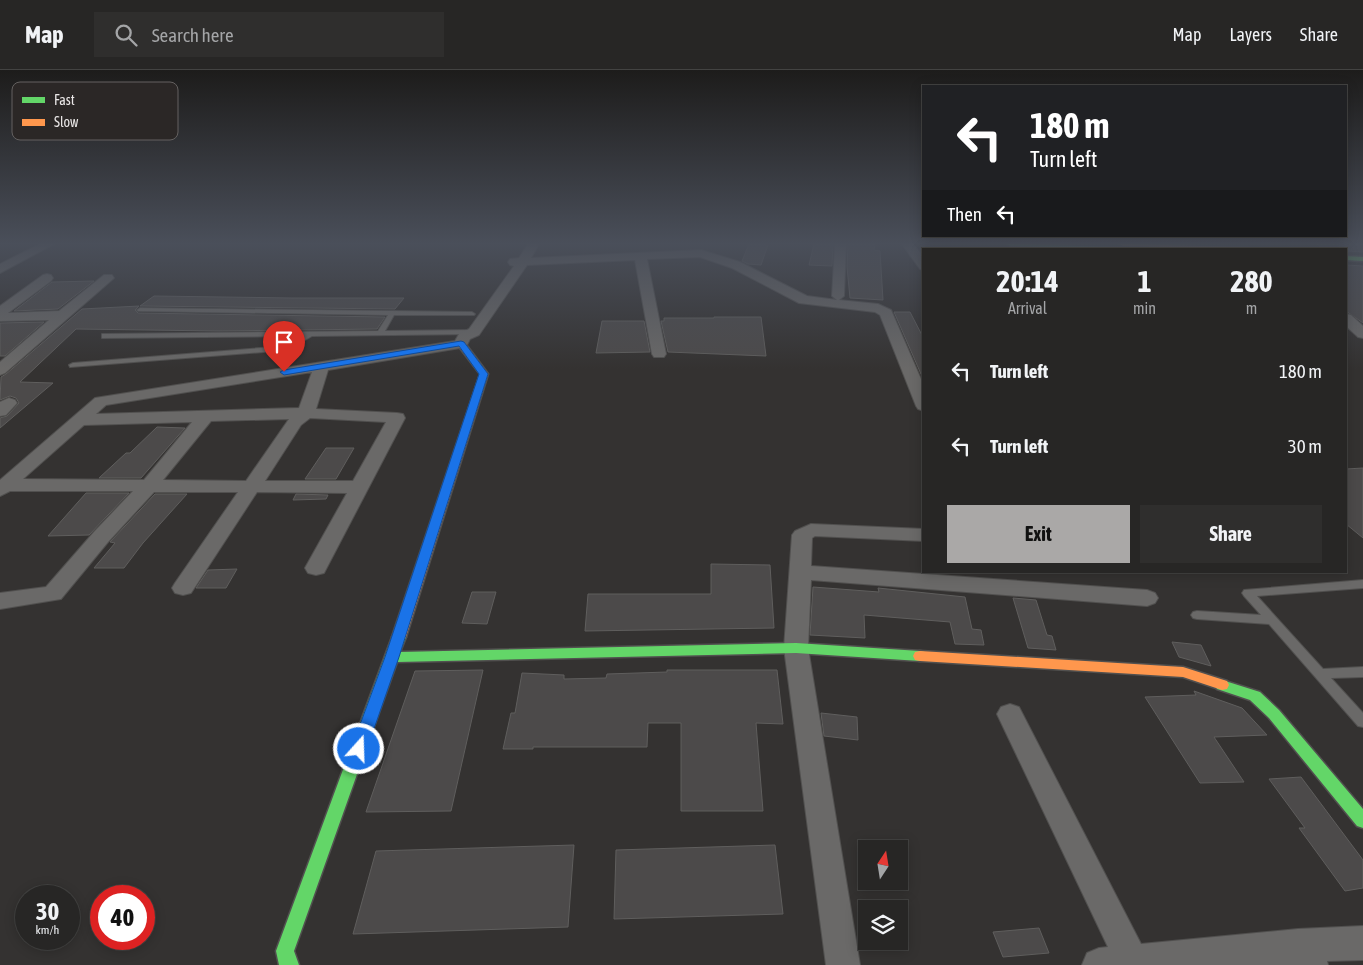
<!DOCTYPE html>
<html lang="en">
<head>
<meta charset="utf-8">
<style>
	:root { --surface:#272625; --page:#2f2e2d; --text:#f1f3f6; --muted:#a4a5a7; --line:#434342; --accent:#aaa8a7 }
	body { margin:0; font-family:"Asap Condensed",sans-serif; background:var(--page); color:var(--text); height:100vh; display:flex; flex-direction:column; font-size:19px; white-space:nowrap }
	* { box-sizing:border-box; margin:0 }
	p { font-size:16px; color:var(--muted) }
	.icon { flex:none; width:28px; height:28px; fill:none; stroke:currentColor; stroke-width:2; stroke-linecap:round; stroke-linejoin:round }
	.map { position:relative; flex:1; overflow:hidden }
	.details { position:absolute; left:922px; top:178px; width:425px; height:325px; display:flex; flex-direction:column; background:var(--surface); border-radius:0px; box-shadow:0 2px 12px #0003,0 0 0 1px var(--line) }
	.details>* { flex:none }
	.guide { position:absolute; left:922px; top:15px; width:425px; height:152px; border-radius:0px; box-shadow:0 2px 12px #0003,0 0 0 1px var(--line); background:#202124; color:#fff; overflow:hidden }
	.needle { width:32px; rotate:12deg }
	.fabs { position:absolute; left:858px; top:770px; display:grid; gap:10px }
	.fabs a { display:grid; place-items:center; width:50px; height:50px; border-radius:0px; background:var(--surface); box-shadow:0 2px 12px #0003,0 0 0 1px var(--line); font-size:25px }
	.speed { position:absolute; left:15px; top:815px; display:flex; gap:10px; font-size:25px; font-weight:700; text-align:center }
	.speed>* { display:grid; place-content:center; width:65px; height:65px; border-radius:50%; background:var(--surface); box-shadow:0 2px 12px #0003,0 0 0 1px var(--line); line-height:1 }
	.speed small { font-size:12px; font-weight:400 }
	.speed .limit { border:8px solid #d22; background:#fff; color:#111 }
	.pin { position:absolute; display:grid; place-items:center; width:42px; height:42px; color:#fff; margin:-51px -21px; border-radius:50% 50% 50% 0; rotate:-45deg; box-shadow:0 0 5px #0007 }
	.pin .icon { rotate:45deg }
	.me { position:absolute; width:55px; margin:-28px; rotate:20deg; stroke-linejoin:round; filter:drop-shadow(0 0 4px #0008) }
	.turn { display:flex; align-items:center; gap:18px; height:105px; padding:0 25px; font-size:22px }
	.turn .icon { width:65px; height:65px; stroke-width:2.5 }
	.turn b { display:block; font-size:35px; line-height:42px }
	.then { display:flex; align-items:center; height:48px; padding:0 25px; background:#0003; gap:10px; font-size:19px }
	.eta { display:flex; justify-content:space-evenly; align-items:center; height:85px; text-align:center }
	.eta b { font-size:30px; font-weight:700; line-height:35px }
	.primary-button { display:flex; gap:10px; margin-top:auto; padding:10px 25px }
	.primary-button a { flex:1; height:58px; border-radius:0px; background:var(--accent); color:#111; font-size:20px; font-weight:700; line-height:58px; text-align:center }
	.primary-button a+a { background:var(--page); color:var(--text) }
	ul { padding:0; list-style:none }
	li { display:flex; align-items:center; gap:15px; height:75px; padding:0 25px }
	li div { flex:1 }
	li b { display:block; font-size:19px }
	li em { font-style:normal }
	header { display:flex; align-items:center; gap:30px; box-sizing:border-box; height:70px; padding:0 25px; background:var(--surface); border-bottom:1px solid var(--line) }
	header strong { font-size:24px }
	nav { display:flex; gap:28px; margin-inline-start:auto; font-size:18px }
	.search { width:350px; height:45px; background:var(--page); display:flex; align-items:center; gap:12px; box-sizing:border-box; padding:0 18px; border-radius:0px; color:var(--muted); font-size:19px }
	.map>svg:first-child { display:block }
	.building { fill:#4c4a4a; stroke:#5f5e5d }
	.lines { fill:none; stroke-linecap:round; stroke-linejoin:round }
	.lane-casing { stroke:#51504f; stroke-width:2 }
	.street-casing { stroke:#51504f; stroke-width:2 }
	.fast-casing { stroke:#51504f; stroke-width:3 }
	.slow-casing { stroke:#51504f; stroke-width:3 }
	.lane { fill:#6a6968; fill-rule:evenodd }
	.street { fill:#6a6968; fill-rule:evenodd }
	.fast { fill:#63d668; fill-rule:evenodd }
	.slow { fill:#ff974d; fill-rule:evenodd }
	.route { fill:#1a73e8; stroke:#114b97 }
	.key { fill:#2b2726; stroke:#646160; stroke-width:1 }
	.key-label { font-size:14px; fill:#eae7e7 }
</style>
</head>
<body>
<header>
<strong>Map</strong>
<div class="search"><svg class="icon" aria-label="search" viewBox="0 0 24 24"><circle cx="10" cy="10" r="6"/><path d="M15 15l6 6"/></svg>Search here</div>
<nav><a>Map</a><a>Layers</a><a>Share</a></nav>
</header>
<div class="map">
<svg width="1363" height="895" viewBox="0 0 1363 895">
	<rect width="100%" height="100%" fill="#343231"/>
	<g class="building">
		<polygon points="749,174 768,175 761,195 748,194 742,191"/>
		<polygon points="814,174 833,174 832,196 809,195"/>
		<polygon points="848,174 875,174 874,180 880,181 883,230 850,228 847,197"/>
		<polygon points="1317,174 1363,174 1363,182 1346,181 1346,179 1323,179"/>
		<polygon points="1346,195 1363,196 1363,253 1346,241"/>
		<polygon points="94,211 58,239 14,241 52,212"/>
		<polygon points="154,226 292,228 404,228 395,239 140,236"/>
		<polygon points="139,236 135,240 138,243 385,247 377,259 218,261 76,259 20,312 53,313 0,358 0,348 7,346 19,333 16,328 10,326 0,330 1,307 6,304 82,239"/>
		<polygon points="894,242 910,242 924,269 924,311"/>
		<polygon points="714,247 761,247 766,286 668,282 661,251 664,251 664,248 714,248"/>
		<polygon points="602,251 644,251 650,282 596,283"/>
		<polygon points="44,252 5,286 0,286 0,253"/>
		<polygon points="157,357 185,358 141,408 99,408 126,383 130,383"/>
		<polygon points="326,378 354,378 336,409 305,409"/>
		<polygon points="1363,398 1363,468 1346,454 1346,399"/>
		<polygon points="86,423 129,423 89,465 48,466"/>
		<polygon points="155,424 187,424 143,473 124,498 94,498 115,473 110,472"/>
		<polygon points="296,424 328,425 326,429 293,430"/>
		<polygon points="711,494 770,495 774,558 585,561 588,524 711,524"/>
		<polygon points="237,499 226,518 196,518 208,500"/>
		<polygon points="813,517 879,522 878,518 965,527 972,559 981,560 984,575 955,574 950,552 864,545 865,568 810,565"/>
		<polygon points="472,522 496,522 487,554 462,553"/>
		<polygon points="1013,528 1036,530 1047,565 1052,566 1056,580 1028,578"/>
		<polygon points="1172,572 1201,575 1211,596 1179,587"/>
		<polygon points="483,600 451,741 366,742 415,601"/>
		<polygon points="667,600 777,600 783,654 756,653 763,741 681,741 681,653 648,653 647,677 533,677 533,679 503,679 511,643 515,643 522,603 564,605 564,609 606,608 607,604 667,602"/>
		<polygon points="1194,621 1242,638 1267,665 1214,667 1244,712 1200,713 1145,627 1196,625"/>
		<polygon points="821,643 857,647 858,670 824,666"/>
		<polygon points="1301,707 1363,790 1363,818 1345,821 1299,758 1305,758 1269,709"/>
		<polygon points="574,775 568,857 353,864 376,781"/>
		<polygon points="775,775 783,844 614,849 616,780"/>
		<polygon points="1039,858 1049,883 1003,887 993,862"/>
	</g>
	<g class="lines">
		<g class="lane-casing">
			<g id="lane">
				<polygon points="140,238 472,242 475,244 474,245 394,245 385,261 474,260 478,262 474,264 312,266 288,280 70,297 69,295 73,293 286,276 302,266 102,268 102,264 105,264 378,261 388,245 138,241 137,240"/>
				<polygon points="1363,510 1363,518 1257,526 1323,599 1363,597 1363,607 1331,608 1363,643 1363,657 1358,656 1269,554 1197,549 1193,548 1191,545 1193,542 1197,541 1261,545 1244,526 1242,523 1244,520"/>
			</g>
		</g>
		<g class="street-casing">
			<g id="street">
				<polygon points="40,174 54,174 0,203 0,194"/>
				<path d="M528 174H539L531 188 701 180 740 192 807 226 837 230 832 226 835 174H846L844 226 839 230 878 234 891 240 924 316V341L918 339 916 336 880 245 875 242 799 233 732 198 700 187 647 189 666 284 664 287H654L652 284 635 190 527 195 479 265 470 269 466 277 328 300 316 339 397 343 403 344 405 348 324 503 316 505 308 503 305 498 347 423 257 422 191 523 183 525 175 523 172 518 175 513 238 422H154L108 472 61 529 0 539V523L46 517 94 462 133 421H10L0 426V410L95 328 455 271 459 264 469 259 514 196 510 195 508 192 510 189 519 188ZM312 302 299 338 96 344 106 335ZM310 348 386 352 353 411H265L301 355ZM289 349 246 411 163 410 211 351ZM192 352 144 410 23 409 84 355Z"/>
				<polygon points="902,174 913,174 924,188 924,200 920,199"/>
				<polygon points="47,204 51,205 53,208 51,211 8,243 59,241 104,205 112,205 114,208 5,303 0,305 0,292 49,250 0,251 0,236 43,205"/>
				<polygon points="1346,244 1351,245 1363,256 1363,268 1358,267 1346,256"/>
				<polygon points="9,328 15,330 17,333 6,345 0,346 0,332"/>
				<polygon points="811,454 924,459 924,471 815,466 812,468 811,496 1147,520 1155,523 1158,528 1155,533 1147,536 811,510 808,578 860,895 826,895 784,578 792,465 795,461"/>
				<polygon points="1010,634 1019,637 1141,874 1298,859 1363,856 1363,890 1327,891 1328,895 1082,895 1087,883 1099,878 1108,877 997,644 1001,637"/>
			</g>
		</g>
		<g class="fast-casing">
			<g id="fast">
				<polygon points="1007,174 1120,177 1123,179 1010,176"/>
				<polygon points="1346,186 1363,187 1363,191 1346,190"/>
				<polygon points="399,562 404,564 406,567 400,582 796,573 920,581 925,582 927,586 925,590 920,591 796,583 397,592 294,881 299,895 279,895 276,881 392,567 394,564"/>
				<polygon points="1222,610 1260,622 1279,640 1363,739 1363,758 1357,756 1269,648 1250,630 1217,619 1215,615 1217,611"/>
			</g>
		</g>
		<g class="slow-casing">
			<g id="slow">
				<polygon points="1120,174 1247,177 1250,179 1123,176"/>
				<polygon points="458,272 464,272 488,304 406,567 404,570 394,570 392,567 480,304 457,274"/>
				<polygon points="920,581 1183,597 1227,611 1229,615 1227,619 1222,620 1183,607 920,591 915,590 913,586 915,582"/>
			</g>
		</g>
		<use href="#lane" class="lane"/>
		<use href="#street" class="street"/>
		<use href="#fast" class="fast"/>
		<use href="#slow" class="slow"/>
	</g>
	<linearGradient id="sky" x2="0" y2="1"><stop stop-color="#1d1c1b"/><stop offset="0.58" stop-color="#4a4f5a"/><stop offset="1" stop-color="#4a4f5a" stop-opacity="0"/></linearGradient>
	<rect width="1363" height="299" fill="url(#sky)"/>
	<polygon class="route" points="461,271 464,272 488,304 399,587 367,679 364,683 359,685 353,683 351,679 385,587 479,304 459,276 284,305 280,302 284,300"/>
	<rect x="12" y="12" width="166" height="58" rx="8" class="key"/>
	<rect x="22" y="27" width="23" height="6" fill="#63d668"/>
	<rect x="22" y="49" width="23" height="7" fill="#ff974d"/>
	<g class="key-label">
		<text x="54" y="35">Fast</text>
		<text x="54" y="57">Slow</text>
	</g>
</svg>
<div class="fabs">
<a><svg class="needle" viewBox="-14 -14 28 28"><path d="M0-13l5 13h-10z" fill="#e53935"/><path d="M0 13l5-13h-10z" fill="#a4a5a7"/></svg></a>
<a><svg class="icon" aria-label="layers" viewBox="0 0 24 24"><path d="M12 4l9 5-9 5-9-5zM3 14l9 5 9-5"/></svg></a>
</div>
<div class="speed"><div>30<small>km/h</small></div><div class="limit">40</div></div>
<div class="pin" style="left:284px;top:302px;background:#d93025"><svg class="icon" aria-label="arrive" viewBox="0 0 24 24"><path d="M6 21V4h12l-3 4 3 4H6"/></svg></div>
<svg class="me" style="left:359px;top:679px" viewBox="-20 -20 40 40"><circle r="17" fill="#1a73e8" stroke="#fff" stroke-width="3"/><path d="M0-11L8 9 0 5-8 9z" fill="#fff"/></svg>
<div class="guide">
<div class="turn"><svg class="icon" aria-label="left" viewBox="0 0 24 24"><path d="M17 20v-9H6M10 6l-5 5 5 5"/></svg><div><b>180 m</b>Turn left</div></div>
<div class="then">Then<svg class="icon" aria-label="left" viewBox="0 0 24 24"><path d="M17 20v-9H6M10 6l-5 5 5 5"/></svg></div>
</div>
<section class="details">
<div class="eta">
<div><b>20:14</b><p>Arrival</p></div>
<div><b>1</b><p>min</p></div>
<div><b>280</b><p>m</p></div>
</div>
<ul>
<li><svg class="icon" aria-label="left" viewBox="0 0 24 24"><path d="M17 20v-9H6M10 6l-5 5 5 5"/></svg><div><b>Turn left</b></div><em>180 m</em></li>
<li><svg class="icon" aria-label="left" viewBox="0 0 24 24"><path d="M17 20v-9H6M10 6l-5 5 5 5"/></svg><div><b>Turn left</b></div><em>30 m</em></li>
</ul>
<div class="primary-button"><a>Exit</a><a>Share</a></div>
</section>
</div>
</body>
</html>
